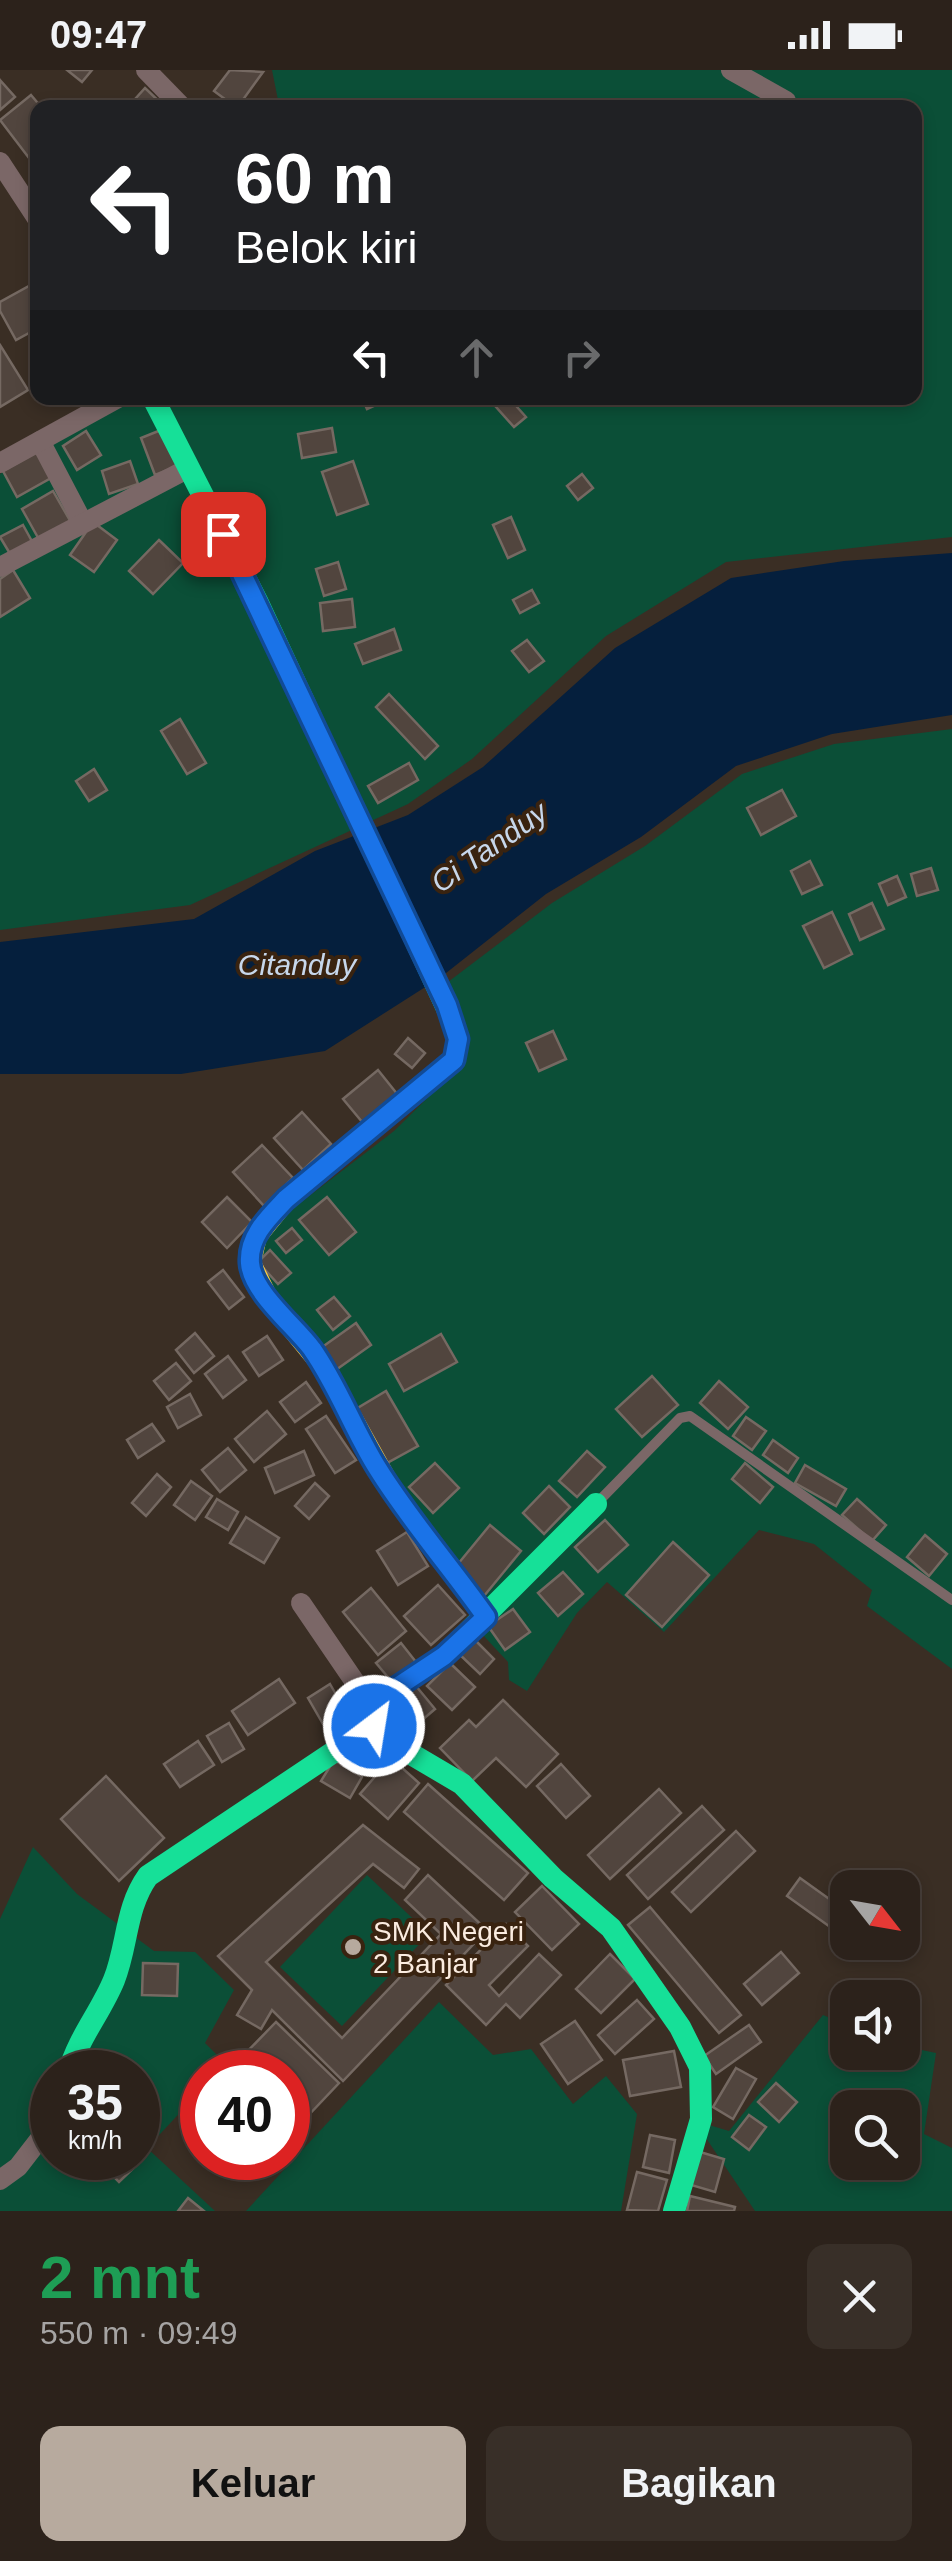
<!DOCTYPE html>
<html lang="id">
<head>
<meta charset="utf-8">
<style>
	:root { --surface:#2c221b; --page:#382f28; --text:#f1f3f6; --muted:#a6a4a3; --line:#483f3a; --accent:#b7aa9e }
	body { margin:0; font-family:Arial,sans-serif; background:var(--page); color:var(--text); height:100vh; display:flex; flex-direction:column; font-size:38px; white-space:nowrap }
	* { box-sizing:border-box; margin:0 }
	p { font-size:32px; color:var(--muted) }
	.icon { flex:none; width:55px; height:55px; fill:none; stroke:currentColor; stroke-width:2; stroke-linecap:round; stroke-linejoin:round }
	.map { position:relative; height:2141px; overflow:hidden }
	.side { display:flex; flex-direction:column; background:var(--surface); flex:1 }
	.side>* { flex:none }
	.top-card { position:absolute; left:30px; top:30px; width:892px; height:305px; border-radius:20px; box-shadow:0 5px 15px #0003,0 0 0 2px var(--line); background:#202124; color:#fff; overflow:hidden }
	.needle { width:65px; rotate:121deg }
	.tools { position:absolute; left:830px; top:1800px; display:grid; gap:20px }
	.tools a { display:grid; place-items:center; width:90px; height:90px; border-radius:20px; background:var(--surface); box-shadow:0 5px 15px #0003,0 0 0 2px var(--line); font-size:50px }
	.speed { position:absolute; left:30px; top:1980px; display:flex; gap:20px; font-size:50px; font-weight:700; text-align:center }
	.speed>* { display:grid; place-content:center; width:130px; height:130px; border-radius:50%; background:var(--surface); box-shadow:0 5px 15px #0003,0 0 0 2px var(--line); line-height:1 }
	.speed small { font-size:25px; font-weight:400 }
	.speed .limit { border:15px solid #d22; background:#fff; color:#111 }
	.pin { position:absolute; display:grid; place-items:center; width:85px; height:85px; color:#fff; margin:-42px; border-radius:20px; box-shadow:0 5px 15px #0006 }
	.me { position:absolute; width:110px; margin:-55px; rotate:31deg; stroke-linejoin:round; filter:drop-shadow(0 0 8px #0008) }
	.turn { display:flex; align-items:center; gap:35px; height:210px; padding:0 40px; font-size:45px }
	.turn .icon { width:130px; height:130px; stroke-width:2.5 }
	.turn b { display:block; font-size:70px; line-height:85px }
	.lanes { display:flex; align-items:center; height:95px; padding:0 40px; background:#0003; justify-content:center; gap:50px; direction:ltr }
	.lanes .off { opacity:.35 }
	.round { display:grid; place-items:center; flex:none; width:105px; height:105px; border-radius:20px; background:var(--page) }
	.summary { display:flex; align-items:center; justify-content:space-between; height:170px; padding:0 40px }
	h1 { font-size:60px; font-weight:700; line-height:75px; color:#1e9e55 }
	.button { display:flex; gap:20px; margin-top:auto; padding:20px 40px }
	.button a { flex:1; height:115px; border-radius:20px; background:var(--accent); color:#111; font-size:40px; font-weight:700; line-height:115px; text-align:center }
	.button a+a { background:var(--page); color:var(--text) }
	.status { display:flex; justify-content:space-between; align-items:center; height:70px; padding:0 50px; background:var(--surface); direction:ltr }
	.status svg { height:28px; fill:currentColor }
	.map>svg:first-child { display:block }
	.green { fill:#0b4f37; fill-rule:evenodd }
	.water { fill:#051f3d }
	.building { fill:#51453e; stroke:#756962; stroke-width:2.5 }
	.lines { fill:none; stroke-linecap:round; stroke-linejoin:round }
	.lane { stroke:#7b6767; stroke-width:10 }
	.street { stroke:#7b6767; stroke-width:20 }
	.fast { stroke:#16e098; stroke-width:22 }
	.slow { stroke:#ffcf43; stroke-width:22 }
	.route-casing { stroke:#114b97; stroke-width:25 }
	.route { stroke:#1a73e8; stroke-width:18 }
	.poi-dot { fill:#b7aa9e; stroke:#392310; stroke-width:4 }
	.labels { text-anchor:middle; dominant-baseline:central; stroke-width:8; stroke-linejoin:round; paint-order:stroke }
	.poi-label { font-size:28px; fill:#fbece0; stroke:#392310; text-anchor:start }
	.water-label { font-size:30px; font-style:italic; fill:#c7d7eb; stroke:#392310 }
</style>
</head>
<body>
<div class="status"><b>09:47</b><svg viewBox="0 0 49 12"><path d="M0 12V9h3v3zM5 12V6h3v6zM10 12V3h3v9zM15 12V0h3v12zM26 1h20v11H26zM47 4h2v5h-2z"/></svg></div>
<div class="map">
<svg width="952" height="2141" viewBox="0 0 952 2141">
	<rect width="100%" height="100%" fill="#3a2e24"/>
	<g class="green">
		<polygon points="272,0 952,0 952,467 726,492 606,566 472,689 408,734 190,835 0,860 0,404 125,328 915,328 915,38 277,37 279,35"/>
		<polygon points="952,659 952,1599 867,1536 872,1520 814,1474 759,1460 664,1562 607,1512 577,1543 527,1621 509,1610 508,1592 481,1563 266,1215 262,1172 295,1137 394,1061 459,997 448,912 552,833 645,776 742,704 834,674"/>
		<path d="M33 1777 77 1824 154 1881 195 1882 234 1920 205 1973 226 1994 218 2002H202V2019L147 2078 215 2141H0V1849ZM52 2002H138V2088H52Z"/>
		<polygon points="367,1805 429,1864 342,1956 280,1897"/>
		<polygon points="439,1932 493,1985 531,1979 573,2034 606,2006 637,2044 621,2141 246,2141"/>
		<path d="M823 1945 847 1955 848 1982H902L903 1976 936 1983 924 2064 952 2078V2141H755L706 2068 709 2055 729 2061ZM848 2038H902V2092H848Z"/>
	</g>
	<polygon class="water" points="952,483 952,645 832,664 736,696 641,767 546,824 441,907 325,981 181,1004 0,1004 0,872 194,849 315,781 408,745 483,697 615,578 731,508 844,491"/>
	<g class="building">
		<polygon points="67,0 92,0 82,12"/>
		<polygon points="230,0 263,2 237,38 214,21"/>
		<polygon points="0,10 15,27 0,40"/>
		<polygon points="145,18 166,38 127,38"/>
		<polygon points="31,25 42,38 38,38 38,81 29,88 0,50"/>
		<polygon points="29,216 38,233 38,258 16,270 0,241 0,232"/>
		<polygon points="0,275 28,320 0,337"/>
		<polygon points="362,328 391,328 367,339"/>
		<polygon points="488,328 509,328 526,347 514,357"/>
		<polygon points="166,358 180,395 155,405 141,368"/>
		<polygon points="332,358 336,382 302,388 298,364"/>
		<polygon points="86,361 101,385 77,400 63,376"/>
		<polygon points="37,382 51,408 17,427 3,401"/>
		<polygon points="130,391 138,414 109,424 102,401"/>
		<polygon points="353,391 368,434 337,445 322,402"/>
		<polygon points="582,404 593,418 578,430 567,416"/>
		<polygon points="53,421 72,454 41,473 22,439"/>
		<polygon points="511,447 525,480 508,488 493,455"/>
		<polygon points="93,452 117,470 94,502 70,485"/>
		<polygon points="23,455 34,475 12,487 0,467"/>
		<polygon points="159,470 183,493 153,524 129,501"/>
		<polygon points="338,492 346,519 324,526 316,499"/>
		<polygon points="13,500 30,528 0,547 0,509"/>
		<polygon points="532,520 539,533 520,543 513,530"/>
		<polygon points="352,529 355,557 323,561 320,533"/>
		<polygon points="394,559 401,580 363,594 355,574"/>
		<polygon points="527,570 544,591 529,602 512,581"/>
		<polygon points="389,624 438,676 425,689 376,637"/>
		<polygon points="180,649 206,693 187,704 161,661"/>
		<polygon points="409,693 418,710 378,733 368,716"/>
		<polygon points="94,699 107,720 89,731 76,711"/>
		<polygon points="782,720 796,746 761,765 747,738"/>
		<polygon points="810,791 822,815 802,824 791,801"/>
		<polygon points="931,798 938,820 917,826 911,804"/>
		<polygon points="897,806 906,827 888,835 879,814"/>
		<polygon points="872,833 884,859 860,870 849,844"/>
		<polygon points="832,842 852,884 824,898 803,856"/>
		<polygon points="553,961 566,989 539,1001 526,973"/>
		<polygon points="408,968 425,983 412,998 395,984"/>
		<polygon points="378,1000 398,1025 363,1053 343,1029"/>
		<polygon points="302,1042 331,1074 303,1100 274,1068"/>
		<polygon points="262,1075 293,1108 264,1136 233,1102"/>
		<polygon points="227,1127 252,1152 227,1178 202,1152"/>
		<polygon points="327,1127 356,1162 329,1185 299,1150"/>
		<polygon points="292,1158 302,1170 286,1183 276,1171"/>
		<polygon points="270,1180 291,1203 278,1214 258,1192"/>
		<polygon points="223,1200 244,1227 229,1239 208,1212"/>
		<polygon points="334,1227 350,1246 333,1260 317,1240"/>
		<polygon points="356,1253 371,1275 333,1302 318,1280"/>
		<polygon points="195,1263 214,1286 194,1303 176,1280"/>
		<polygon points="441,1264 457,1292 404,1321 389,1294"/>
		<polygon points="267,1266 283,1290 259,1306 243,1282"/>
		<polygon points="228,1286 246,1310 223,1328 205,1304"/>
		<polygon points="176,1293 191,1311 169,1330 154,1311"/>
		<polygon points="652,1306 678,1335 642,1367 616,1339"/>
		<polygon points="719,1311 748,1337 728,1359 700,1333"/>
		<polygon points="306,1312 321,1333 295,1352 280,1332"/>
		<polygon points="386,1321 418,1376 387,1393 356,1339"/>
		<polygon points="190,1324 201,1345 178,1358 167,1337"/>
		<polygon points="267,1341 286,1364 254,1392 235,1369"/>
		<polygon points="326,1346 356,1390 335,1403 306,1359"/>
		<polygon points="746,1347 766,1361 752,1380 733,1366"/>
		<polygon points="152,1354 164,1371 138,1388 127,1370"/>
		<polygon points="773,1370 798,1388 788,1403 763,1385"/>
		<polygon points="228,1378 246,1400 220,1422 202,1400"/>
		<polygon points="304,1381 314,1405 275,1423 265,1398"/>
		<polygon points="587,1381 605,1397 577,1427 559,1411"/>
		<polygon points="435,1393 459,1418 433,1443 409,1417"/>
		<polygon points="745,1393 773,1417 760,1433 732,1409"/>
		<polygon points="805,1395 846,1419 836,1436 795,1413"/>
		<polygon points="157,1404 171,1417 146,1446 132,1433"/>
		<polygon points="191,1411 212,1426 195,1450 174,1435"/>
		<polygon points="315,1413 329,1426 309,1449 295,1436"/>
		<polygon points="549,1416 570,1437 544,1464 523,1443"/>
		<polygon points="217,1429 238,1442 228,1460 206,1447"/>
		<polygon points="857,1429 886,1455 872,1471 842,1445"/>
		<polygon points="246,1447 279,1468 264,1493 230,1473"/>
		<polygon points="605,1450 628,1475 598,1502 575,1477"/>
		<polygon points="490,1455 521,1481 484,1526 453,1500"/>
		<polygon points="407,1462 428,1496 398,1515 377,1481"/>
		<polygon points="925,1465 947,1484 929,1506 907,1487"/>
		<polygon points="673,1472 709,1505 662,1557 626,1525"/>
		<polygon points="563,1502 583,1524 558,1546 538,1523"/>
		<polygon points="438,1515 465,1545 431,1575 404,1546"/>
		<polygon points="371,1518 406,1561 378,1585 343,1542"/>
		<polygon points="513,1539 530,1562 505,1580 488,1556"/>
		<polygon points="473,1568 494,1589 480,1604 458,1583"/>
		<polygon points="401,1573 416,1592 392,1612 376,1593"/>
		<polygon points="450,1593 475,1617 452,1640 427,1616"/>
		<polygon points="279,1609 295,1633 248,1665 232,1641"/>
		<polygon points="330,1614 345,1640 323,1654 308,1628"/>
		<polygon points="416,1616 435,1639 407,1663 387,1640"/>
		<polygon points="503,1630 558,1684 526,1717 496,1688 472,1711 440,1678 469,1650 476,1657"/>
		<polygon points="229,1653 244,1679 222,1692 207,1666"/>
		<polygon points="198,1671 214,1695 180,1717 164,1694"/>
		<polygon points="391,1688 419,1713 388,1749 360,1724"/>
		<polygon points="334,1690 362,1707 350,1728 321,1711"/>
		<polygon points="561,1694 590,1726 566,1748 537,1716"/>
		<polygon points="106,1706 164,1768 119,1811 61,1749"/>
		<polygon points="428,1714 528,1803 504,1830 404,1742"/>
		<polygon points="659,1719 681,1743 610,1809 588,1785"/>
		<polygon points="702,1736 724,1760 648,1829 627,1805"/>
		<polygon points="363,1755 419,1799 404,1818 373,1794 266,1892 342,1968 441,1864 405,1830 428,1805 487,1860 343,2011 272,1940 261,1959 237,1945 252,1920 218,1886"/>
		<polygon points="736,1761 755,1781 691,1842 672,1822"/>
		<polygon points="800,1808 846,1841 833,1859 787,1826"/>
		<polygon points="542,1816 579,1854 552,1880 515,1842"/>
		<polygon points="650,1837 741,1945 719,1963 628,1855"/>
		<polygon points="506,1854 528,1876 489,1915 499,1926 539,1884 561,1905 520,1948 506,1934 486,1955 446,1915"/>
		<polygon points="781,1882 799,1903 762,1935 744,1914"/>
		<polygon points="610,1884 635,1909 601,1943 576,1919"/>
		<polygon points="143,1893 178,1894 177,1926 142,1925"/>
		<polygon points="637,1930 654,1949 615,1984 598,1965"/>
		<polygon points="575,1951 602,1990 568,2014 541,1974"/>
		<polygon points="276,1952 339,2013 303,2051 288,2036 288,2002 252,2002 239,1990"/>
		<polygon points="749,1955 761,1972 716,2004 704,1986"/>
		<polygon points="674,1981 681,2017 630,2026 623,1990"/>
		<polygon points="736,1998 756,2009 733,2049 713,2037"/>
		<polygon points="776,2013 797,2032 779,2052 758,2032"/>
		<polygon points="749,2045 766,2057 749,2080 732,2067"/>
		<polygon points="650,2065 675,2070 669,2103 643,2097"/>
		<polygon points="700,2082 724,2089 715,2122 691,2115"/>
		<polygon points="138,2084 143,2089 119,2112 100,2093 105,2088 138,2088"/>
		<polygon points="637,2102 667,2110 658,2141 627,2140"/>
		<polygon points="690,2126 735,2137 734,2141 687,2141"/>
		<polygon points="188,2128 204,2141 178,2141"/>
	</g>
	<g class="lines">
		<polyline class="lane" points="597,1433 680,1348 690,1346 952,1530"/>
		<g class="street">
			<polyline points="146,0 183,38"/>
			<polyline points="731,0 786,31"/>
			<polyline points="0,92 38,150"/>
			<polyline points="40,371 83,453"/>
			<polyline points="0,393 118,328"/>
			<polyline points="0,497 189,398"/>
			<polyline points="301,1533 374,1640"/>
			<polyline points="0,2110 18,2097 52,2053"/>
		</g>
		<g class="fast">
			<polyline points="153,328 257,531 451,947"/>
			<polyline points="596,1434 444,1586 382,1627 374,1640 374,1655 384,1668 462,1714 553,1808 611,1858 680,1957 700,1997 701,2049 674,2141"/>
			<path d="M69 2002C78 1968 101 1942 114 1910 128 1875 125 1838 148 1806L374 1655"/>
		</g>
		<polyline class="slow" points="451,947 458,969 454,990 286,1129 256,1166 250,1193 266,1226 321,1293 391,1419 486,1547"/>
	</g>
	<g class="lines">
		<g class="route-casing">
			<path id="route" d="M223 464 447 935 458 969 454 990 286 1129C269 1147 248 1166 250 1193 252 1222 295 1256 312 1279 338 1316 354 1361 378 1399 411 1452 451 1497 486 1547L444 1586 382 1627 374 1640V1656"/>
		</g>
		<use href="#route" class="route"/>
	</g>
	<circle class="poi-dot" cx="353" cy="1877" r="10"/>
	<g class="labels">
		<g class="poi-label">
			<text x="373" y="1861">SMK Negeri<tspan x="373" dy="32">2 Banjar</tspan></text>
		</g>
		<g class="water-label">
			<text transform="translate(489 777) rotate(-35)">Ci Tanduy</text>
			<text x="297" y="894">Citanduy</text>
		</g>
	</g>
</svg>
<div class="tools">
<a><svg class="needle" viewBox="-14 -14 28 28"><path d="M0-13l5 13h-10z" fill="#e53935"/><path d="M0 13l5-13h-10z" fill="#a6a4a3"/></svg></a>
<a><svg class="icon" aria-label="sound" viewBox="0 0 24 24"><path d="M4 9h4l5-4v14l-5-4H4zM17 9q2 3 0 6"/></svg></a>
<a><svg class="icon" aria-label="search" viewBox="0 0 24 24"><circle cx="10" cy="10" r="6"/><path d="M15 15l6 6"/></svg></a>
</div>
<div class="speed"><div>35<small>km/h</small></div><div class="limit">40</div></div>
<div class="pin" style="left:223px;top:464px;background:#d93025"><svg class="icon" aria-label="arrive" viewBox="0 0 24 24"><path d="M6 21V4h12l-3 4 3 4H6"/></svg></div>
<svg class="me" style="left:374px;top:1656px" viewBox="-20 -20 40 40"><circle r="17" fill="#1a73e8" stroke="#fff" stroke-width="3"/><path d="M0-11L8 9 0 5-8 9z" fill="#fff"/></svg>
<div class="top-card">
<div class="turn"><svg class="icon" aria-label="left" viewBox="0 0 24 24"><path d="M17 20v-9H6M10 6l-5 5 5 5"/></svg><div><b>60 m</b>Belok kiri</div></div>
<div class="lanes"><svg class="icon" aria-label="left" viewBox="0 0 24 24"><path d="M17 20v-9H6M10 6l-5 5 5 5"/></svg><svg class="icon off" aria-label="ahead" viewBox="0 0 24 24"><path d="M12 20V5M6 11l6-6 6 6"/></svg><svg class="icon off" aria-label="right" viewBox="0 0 24 24"><path d="M7 20v-9h11M14 6l5 5-5 5"/></svg></div>
</div>
</div>
<section class="side">
<div class="summary"><div><h1>2 mnt</h1><p>550 m · 09:49</p></div><a class="round"><svg class="icon" aria-label="close" viewBox="0 0 24 24"><path d="M6 6l12 12M18 6L6 18"/></svg></a></div>
<div class="button"><a>Keluar</a><a>Bagikan</a></div>
</section>
</body>
</html>
